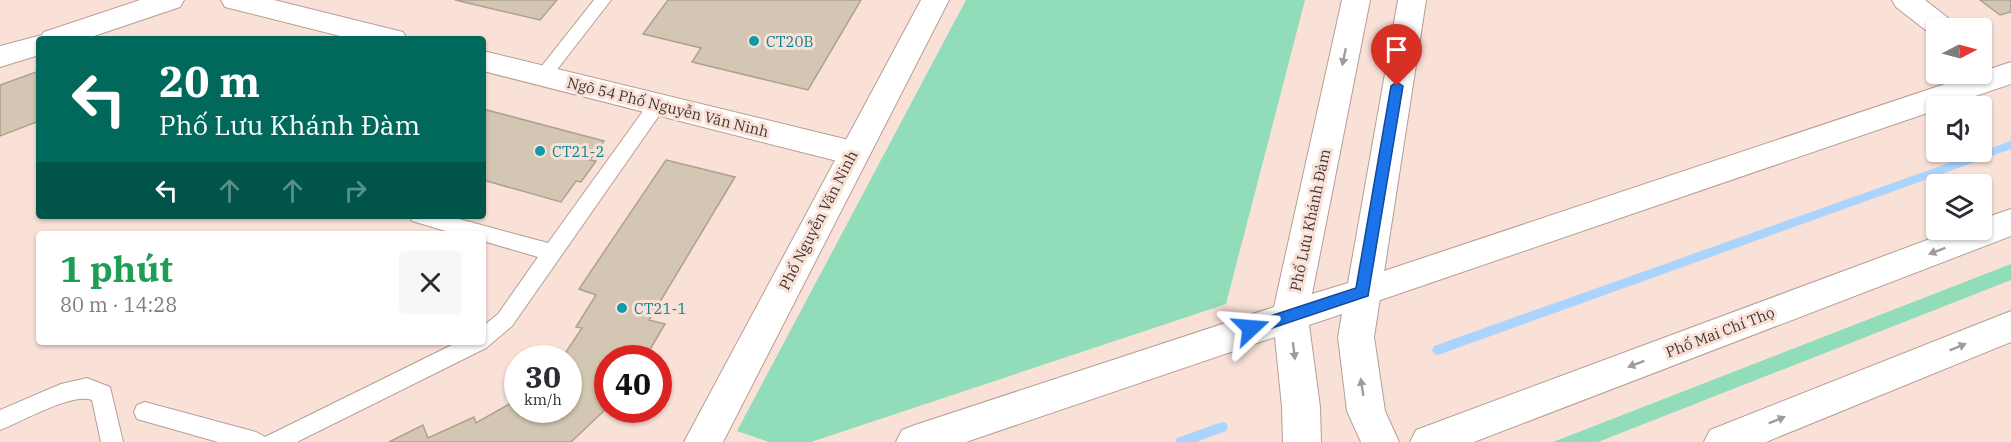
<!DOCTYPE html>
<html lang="vi">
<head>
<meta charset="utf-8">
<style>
	:root { --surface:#fff; --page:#f7f7f7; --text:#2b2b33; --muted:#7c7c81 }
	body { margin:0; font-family:"IBM Plex Serif",serif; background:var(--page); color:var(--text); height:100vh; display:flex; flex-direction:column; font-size:22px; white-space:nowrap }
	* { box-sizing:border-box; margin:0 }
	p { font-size:20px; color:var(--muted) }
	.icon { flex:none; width:33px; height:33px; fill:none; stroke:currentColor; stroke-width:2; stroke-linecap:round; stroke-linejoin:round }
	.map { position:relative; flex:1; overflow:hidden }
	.panel { position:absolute; left:36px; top:231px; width:450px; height:114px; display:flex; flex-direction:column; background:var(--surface); border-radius:6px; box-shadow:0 2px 4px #0004 }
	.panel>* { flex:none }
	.guide { position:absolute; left:36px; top:36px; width:450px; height:183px; border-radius:6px; box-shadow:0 2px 4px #0004; background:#00695c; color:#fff; overflow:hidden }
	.needle { width:39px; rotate:84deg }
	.fabs { position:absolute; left:1926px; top:18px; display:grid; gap:12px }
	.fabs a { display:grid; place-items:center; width:66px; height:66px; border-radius:6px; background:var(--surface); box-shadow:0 2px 4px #0004; font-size:30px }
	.speed { position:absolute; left:504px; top:345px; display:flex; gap:12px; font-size:30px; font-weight:700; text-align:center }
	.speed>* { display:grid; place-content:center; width:78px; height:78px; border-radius:50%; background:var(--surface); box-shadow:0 2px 4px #0004; line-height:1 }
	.speed small { font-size:15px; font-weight:400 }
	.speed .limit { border:9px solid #d22; background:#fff; color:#111 }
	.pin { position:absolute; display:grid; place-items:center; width:51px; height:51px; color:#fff; margin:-62px -26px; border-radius:50% 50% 50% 0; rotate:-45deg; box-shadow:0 0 6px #0007 }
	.pin .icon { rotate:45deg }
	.me { position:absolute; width:66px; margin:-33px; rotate:71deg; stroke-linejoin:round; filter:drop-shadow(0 0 4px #0008) }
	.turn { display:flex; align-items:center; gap:21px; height:126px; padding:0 24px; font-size:27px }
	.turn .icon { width:78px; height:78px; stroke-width:2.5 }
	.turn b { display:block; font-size:42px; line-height:51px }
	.lanes { display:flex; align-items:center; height:57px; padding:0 24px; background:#0003; justify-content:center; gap:30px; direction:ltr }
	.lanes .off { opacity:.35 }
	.round { display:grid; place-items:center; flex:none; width:63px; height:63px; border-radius:6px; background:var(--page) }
	.head { display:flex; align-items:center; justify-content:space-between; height:102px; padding:0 24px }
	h1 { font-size:36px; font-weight:700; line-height:45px; color:#1e9e55 }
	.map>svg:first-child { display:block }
	.green { fill:#91dcb9 }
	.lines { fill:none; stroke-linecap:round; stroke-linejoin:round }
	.stream { fill:#aad3fd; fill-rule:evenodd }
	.building { fill:#d3c6b2; stroke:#aea18e; stroke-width:1.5 }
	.service-casing { stroke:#b59e95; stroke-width:2 }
	.minor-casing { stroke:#b59e95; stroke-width:2 }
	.tertiary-casing { stroke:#b59e95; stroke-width:2 }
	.secondary-casing { stroke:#b59e95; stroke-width:2 }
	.service { fill:#fff; fill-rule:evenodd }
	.minor { fill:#fff; fill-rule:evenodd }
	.tertiary { fill:#fff; fill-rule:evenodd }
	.secondary { fill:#fff; fill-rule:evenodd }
	.oneway { fill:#a09c9a }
	.route { fill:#1a73e8; stroke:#114b97; stroke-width:1.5 }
	.culture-dot { fill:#0f9aa8; stroke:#fae1d8; stroke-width:2 }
	.labels { text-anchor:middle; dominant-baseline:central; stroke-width:6; stroke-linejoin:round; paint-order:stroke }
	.culture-label { font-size:15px; fill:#0d838f; stroke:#fae1d8; text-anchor:start }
	.street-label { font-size:15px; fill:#413834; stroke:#fae1d8 }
</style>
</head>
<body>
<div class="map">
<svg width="2011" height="442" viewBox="0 0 2011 442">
	<rect width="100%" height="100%" fill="#fae1d8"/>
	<g class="green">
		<polygon points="966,0 1305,0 1226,304 811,442 769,442 737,431"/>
		<polygon points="2011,264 2011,280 1598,442 1553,442"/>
	</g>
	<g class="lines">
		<g class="stream">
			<polygon points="2011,141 2011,149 1438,355 1434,354 1432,350 1434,346"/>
			<polygon points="1222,422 1226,423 1228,427 1226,431 1196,442 1175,442 1177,438"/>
		</g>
	</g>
	<g class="building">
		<polygon points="455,0 557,0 540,20"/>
		<polygon points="668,0 861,0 808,90 692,62 701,48 643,34"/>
		<polygon points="1980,0 2011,0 2011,12 2000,15"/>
		<polygon points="39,71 39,121 0,136 0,85"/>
		<polygon points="483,109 604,141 590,160 596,161 581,182 576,181 561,202 483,180"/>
		<polygon points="666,160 735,177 649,320 665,324 645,358 608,358 608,407 571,442 389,442 423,425 428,438 474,417 476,423 518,399 518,410 568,410 568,358 562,358 582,328 576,327 596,295 579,289"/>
	</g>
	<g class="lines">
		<g class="service-casing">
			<g id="service">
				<polygon points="594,0 611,0 549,80 543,82 537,80 534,76 537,72"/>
				<polygon points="657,98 663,100 666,105 663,110 512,326 486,348 297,442 218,442 137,419 134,412 137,405 145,402 256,432 265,437 458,342 483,342 483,326 498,314 538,257 483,241 483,234 456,234 412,221 409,216 448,216 548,243 651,100"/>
				<path d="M87 378 110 387 123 442H101L92 400C73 392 21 422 0 430V410L61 384Z"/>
			</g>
		</g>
		<g class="minor-casing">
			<g id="minor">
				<polygon points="221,0 274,0 403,32 407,39 352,39 225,7"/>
				<polygon points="1892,0 1925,0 1952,21 1956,28 1936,28 1936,36 1932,35 1896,7"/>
				<polygon points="483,51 853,141 864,145 869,153 864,161 853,165 483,71"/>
				<polygon points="2011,62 2011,84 1946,106 1936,106 1936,110 1363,306 1351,302 1346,292 1351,282"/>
			</g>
		</g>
		<g class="tertiary-casing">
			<g id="tertiary">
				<polygon points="140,0 184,0 180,7 85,39 39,39 39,55 0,67 0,46 42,35 44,32"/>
				<polygon points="921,0 949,0 723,442 684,442"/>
				<polygon points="1342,0 1370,0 1312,294 1348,283 1398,0 1426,0 1374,337 1385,411 1399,442 1361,442 1347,411 1338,337 1342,314 1309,325 1320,407 1321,442 1283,442 1282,407 1275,337 966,442 896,442 902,430 915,425 1274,307"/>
			</g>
		</g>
		<g class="secondary-casing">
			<g id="secondary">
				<polygon points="2011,209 2011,236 1474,442 1410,442 1416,430 1954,230 1982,230 1982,219"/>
				<polygon points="2011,311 2011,342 1766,442 1704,442 1710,430"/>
			</g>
		</g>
		<use href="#service" class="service"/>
		<use href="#minor" class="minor"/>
		<use href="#tertiary" class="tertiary"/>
		<use href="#secondary" class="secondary"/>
	</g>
	<defs><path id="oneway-solid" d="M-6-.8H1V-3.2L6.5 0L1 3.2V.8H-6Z" transform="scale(1.5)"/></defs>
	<g class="oneway">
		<use href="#oneway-solid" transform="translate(1344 57) rotate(102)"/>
		<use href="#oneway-solid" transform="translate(1937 251) rotate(159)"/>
		<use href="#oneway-solid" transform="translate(1958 347) rotate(-22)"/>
		<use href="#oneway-solid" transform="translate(1294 351) rotate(83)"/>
		<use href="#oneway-solid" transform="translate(1636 364) rotate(159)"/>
		<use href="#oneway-solid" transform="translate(1362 387) rotate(-99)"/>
		<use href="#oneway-solid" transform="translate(1777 420) rotate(-22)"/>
	</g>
	<polygon class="route" points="1397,82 1403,86 1368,296 1251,335 1246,333 1244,328 1246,324 1356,288 1391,86"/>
	<g class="culture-dot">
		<circle cx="754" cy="41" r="6"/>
		<circle cx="540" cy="151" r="6"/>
		<circle cx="622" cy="308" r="6"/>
	</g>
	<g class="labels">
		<g class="culture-label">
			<text x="766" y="41">CT20B</text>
			<text x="552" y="151">CT21-2</text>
			<text x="634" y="308">CT21-1</text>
		</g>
		<g class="street-label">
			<text transform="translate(668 107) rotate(14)">Ngõ 54 Phố Nguyễn Văn Ninh</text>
			<text transform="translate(818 220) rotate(-63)">Phố Nguyễn Văn Ninh</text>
			<text transform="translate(1310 220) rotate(-78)">Phố Lưu Khánh Đàm</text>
			<text transform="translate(1720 332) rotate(-21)">Phố Mai Chí Thọ</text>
		</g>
	</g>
</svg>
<div class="fabs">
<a><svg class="needle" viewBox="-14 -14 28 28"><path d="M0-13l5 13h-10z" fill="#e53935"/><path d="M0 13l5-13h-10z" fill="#7c7c81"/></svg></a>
<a><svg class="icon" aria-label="sound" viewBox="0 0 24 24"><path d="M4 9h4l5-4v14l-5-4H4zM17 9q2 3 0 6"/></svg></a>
<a><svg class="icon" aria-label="layers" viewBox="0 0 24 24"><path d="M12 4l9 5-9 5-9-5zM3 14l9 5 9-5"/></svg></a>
</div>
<div class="speed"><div>30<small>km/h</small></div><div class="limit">40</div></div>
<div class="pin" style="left:1397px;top:86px;background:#d93025"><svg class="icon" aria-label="arrive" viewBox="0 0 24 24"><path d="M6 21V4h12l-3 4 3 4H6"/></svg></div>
<svg class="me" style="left:1251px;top:328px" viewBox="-20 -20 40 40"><path d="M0-17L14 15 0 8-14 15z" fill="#1a73e8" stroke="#fff" stroke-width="4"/></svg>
<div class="guide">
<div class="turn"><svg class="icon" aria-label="left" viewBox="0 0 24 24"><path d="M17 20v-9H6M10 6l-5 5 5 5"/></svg><div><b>20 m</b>Phố Lưu Khánh Đàm</div></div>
<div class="lanes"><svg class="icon" aria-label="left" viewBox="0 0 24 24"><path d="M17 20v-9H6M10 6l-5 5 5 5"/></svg><svg class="icon off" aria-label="ahead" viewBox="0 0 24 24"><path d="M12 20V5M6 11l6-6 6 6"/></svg><svg class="icon off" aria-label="ahead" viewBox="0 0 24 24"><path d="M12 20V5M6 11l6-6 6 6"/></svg><svg class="icon off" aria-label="right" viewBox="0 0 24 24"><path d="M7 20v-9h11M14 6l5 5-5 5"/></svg></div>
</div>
<section class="panel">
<div class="head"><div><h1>1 phút</h1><p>80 m · 14:28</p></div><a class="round"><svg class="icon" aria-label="close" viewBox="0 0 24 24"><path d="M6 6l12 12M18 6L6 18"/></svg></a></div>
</section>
</div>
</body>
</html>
